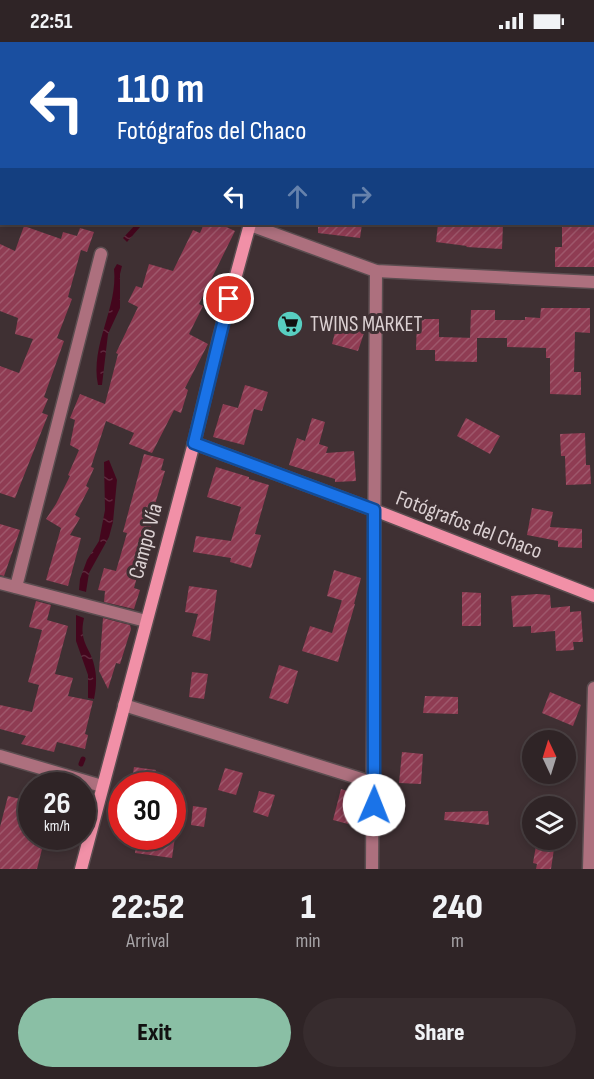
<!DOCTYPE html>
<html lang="en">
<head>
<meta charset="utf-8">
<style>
	:root { --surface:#2f2426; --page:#372c2e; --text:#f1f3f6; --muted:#a7a4a7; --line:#4a4143; --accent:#8abfa5 }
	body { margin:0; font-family:"Sofia Sans Condensed",sans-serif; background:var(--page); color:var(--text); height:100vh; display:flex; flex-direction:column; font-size:22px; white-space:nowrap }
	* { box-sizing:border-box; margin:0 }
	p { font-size:20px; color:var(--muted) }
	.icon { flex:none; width:33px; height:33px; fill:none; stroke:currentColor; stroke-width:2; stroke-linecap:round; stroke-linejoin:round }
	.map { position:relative; height:827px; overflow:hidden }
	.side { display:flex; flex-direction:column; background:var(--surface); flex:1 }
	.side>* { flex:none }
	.top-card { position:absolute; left:0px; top:0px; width:594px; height:183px; box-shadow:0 3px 9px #0003,0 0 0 2px var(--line); background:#1a4fa0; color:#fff; overflow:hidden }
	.needle { width:39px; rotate:356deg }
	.buttons { position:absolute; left:522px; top:688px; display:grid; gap:12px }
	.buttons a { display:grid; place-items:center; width:54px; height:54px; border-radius:50%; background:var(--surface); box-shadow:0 3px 9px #0003,0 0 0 2px var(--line); font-size:30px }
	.speed { position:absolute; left:18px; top:730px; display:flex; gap:12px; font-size:30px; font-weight:700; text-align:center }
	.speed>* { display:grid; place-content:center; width:78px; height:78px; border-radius:50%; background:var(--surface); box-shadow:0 3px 9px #0003,0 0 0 2px var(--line); line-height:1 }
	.speed small { font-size:15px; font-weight:400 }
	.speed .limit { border:9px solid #d22; background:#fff; color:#111 }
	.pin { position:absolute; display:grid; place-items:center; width:51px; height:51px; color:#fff; margin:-26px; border:3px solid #fff; border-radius:50%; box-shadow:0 2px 6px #0007 }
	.me { position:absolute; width:66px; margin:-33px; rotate:1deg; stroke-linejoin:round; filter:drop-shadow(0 0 4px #0008) }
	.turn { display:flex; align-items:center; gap:21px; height:126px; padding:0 18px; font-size:27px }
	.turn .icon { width:78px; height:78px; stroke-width:2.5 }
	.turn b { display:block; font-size:42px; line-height:51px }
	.lanes { display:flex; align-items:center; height:57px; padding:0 18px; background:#0003; justify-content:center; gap:30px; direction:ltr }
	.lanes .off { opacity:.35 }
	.eta { display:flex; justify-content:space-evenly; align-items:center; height:102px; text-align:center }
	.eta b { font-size:36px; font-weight:800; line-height:42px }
	.action { display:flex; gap:12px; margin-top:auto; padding:12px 18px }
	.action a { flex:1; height:69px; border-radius:36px; background:var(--accent); color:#111; font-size:24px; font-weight:800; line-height:69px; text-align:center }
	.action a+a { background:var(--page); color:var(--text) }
	.status { display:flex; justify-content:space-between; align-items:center; height:42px; padding:0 30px; background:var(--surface); direction:ltr }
	.status svg { height:16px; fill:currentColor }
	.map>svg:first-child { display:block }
	.pitch { fill:#5e2d3a }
	.water { fill:url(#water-ripples) }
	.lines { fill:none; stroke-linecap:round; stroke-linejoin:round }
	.stream { stroke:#44061d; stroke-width:5 }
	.building { fill:url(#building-hatch) }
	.street-casing { stroke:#5b4d50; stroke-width:15 }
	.secondary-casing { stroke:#5b4d50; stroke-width:15 }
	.street { stroke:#ad707e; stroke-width:12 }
	.secondary { stroke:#f190a7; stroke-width:12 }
	.route-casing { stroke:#114b97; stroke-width:15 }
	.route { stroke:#1a73e8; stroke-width:10 }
	.labels { text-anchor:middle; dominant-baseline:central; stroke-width:6; stroke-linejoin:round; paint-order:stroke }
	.poi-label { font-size:22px; fill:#dbd0d2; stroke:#3f3033; text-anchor:start }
	.street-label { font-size:22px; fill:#dbd0d2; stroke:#3f3033 }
</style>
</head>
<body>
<div class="status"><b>22:51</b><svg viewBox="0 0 49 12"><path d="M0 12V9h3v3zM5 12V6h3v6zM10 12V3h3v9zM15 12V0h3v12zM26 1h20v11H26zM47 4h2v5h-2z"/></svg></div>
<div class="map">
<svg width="594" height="827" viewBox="0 0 594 827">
	<defs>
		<pattern id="water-ripples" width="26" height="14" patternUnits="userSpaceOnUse" patternTransform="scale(1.5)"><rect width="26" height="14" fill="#44061d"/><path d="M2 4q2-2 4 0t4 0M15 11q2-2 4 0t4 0" fill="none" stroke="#5e293d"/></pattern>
		<pattern id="building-hatch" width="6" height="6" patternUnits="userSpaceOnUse" patternTransform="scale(1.5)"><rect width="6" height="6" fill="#8f3c53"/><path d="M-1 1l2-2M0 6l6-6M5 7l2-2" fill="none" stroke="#9e576b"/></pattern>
	</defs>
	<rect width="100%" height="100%" fill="#3f3033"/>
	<polygon class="pitch" points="0,0 35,0 2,2 0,72"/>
	<g class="water">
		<polygon points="136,182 147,182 140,185 127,200 123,196"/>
		<path d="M117 222 122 224 120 232V266L108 292 102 343H98C90 302 118 267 114 227Z"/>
		<polygon points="109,418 117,438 113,480 109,495 89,531 86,550 79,548 80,537 87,518 99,499 105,468 104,420"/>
		<path d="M76 573 84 576C78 602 92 606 95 627 97 637 96 648 94 657L88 656V633L76 599Z"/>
	</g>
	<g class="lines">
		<polyline class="stream" points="81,722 83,717"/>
	</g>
	<g class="building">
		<polygon points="204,182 220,182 235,189 199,262 203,264 189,292 208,302 185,346 188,348 181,371 174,368 152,411 129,402 134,391 106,379 91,425 94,426 86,444 89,446 75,473 80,476 70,493 81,496 68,544 46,538 61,486 46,477 56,462 70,434 68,433 79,408 70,403 75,378 70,376 80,352 105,362 118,312 116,311 138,265 128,260 136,244 142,246 149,222 173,229 193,188 200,191"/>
		<polygon points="318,182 362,182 360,196 318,191"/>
		<polygon points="438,182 503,182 502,207 466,205 467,204 436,200"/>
		<polygon points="562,182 594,182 594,225 555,225 555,205 562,205"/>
		<polygon points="24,184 61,197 63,190 77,194 80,186 94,190 87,210 81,208 68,255 72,257 57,296 64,299 44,355 48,357 42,371 48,373 15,456 0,451 0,324 19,331 33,297 15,292 18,276 0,269 0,202 15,209"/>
		<polygon points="541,266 590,266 590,291 575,290 574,330 581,330 581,353 550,352 550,316 546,316 546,306 507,305 507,296 470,296 471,268 495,268 495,278 525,278 525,275 540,276"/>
		<polygon points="417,277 439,277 439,295 477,296 477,320 435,319 435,308 416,308"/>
		<polygon points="337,283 364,291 358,309 332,302"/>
		<polygon points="245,343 268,350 262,369 254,367 244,403 213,395 223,362 238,366"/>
		<polygon points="312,376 325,380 319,402 328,405 326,411 354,409 356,439 335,440 335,437 289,423 297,396 305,399"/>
		<polygon points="466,376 500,394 490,412 457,394"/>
		<polygon points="585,391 586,423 590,423 591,442 566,443 565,414 561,414 560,392"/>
		<polygon points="144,412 164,417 161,428 165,429 152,472 154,473 134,546 140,548 134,567 104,560 105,549 98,548 104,526 116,529 127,491 123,490"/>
		<polygon points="216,425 249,435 249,437 269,443 255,492 261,493 251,526 230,520 231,516 193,510 196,494 231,499 241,465 207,455"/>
		<polygon points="532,466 553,470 550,485 582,487 582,506 558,505 558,499 527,493"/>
		<polygon points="0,482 20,488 4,534 0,533"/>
		<polygon points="334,528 361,536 354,562 327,554"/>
		<polygon points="189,544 217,548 210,599 192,594 198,572 185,570"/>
		<polygon points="462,550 481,551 481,584 462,584"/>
		<polygon points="537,552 550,553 551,566 570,564 570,570 581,569 583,600 573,600 574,608 556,609 555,589 531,591 531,584 513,585 511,554"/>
		<polygon points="342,558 355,562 338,620 302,609 310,584 332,591"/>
		<polygon points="36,559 51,563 47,578 68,584 55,632 73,636 68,654 93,659 85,692 88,693 85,707 57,700 54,710 21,702 26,694 0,687 0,663 32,670 39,643 28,640 42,588 29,585"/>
		<polygon points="103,576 130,583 131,587 120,622 116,621 108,647 99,629"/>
		<polygon points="279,623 298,629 288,662 269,656"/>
		<polygon points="192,630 208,632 204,657 189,655"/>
		<polygon points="550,650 581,663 573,684 542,671"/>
		<polygon points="425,654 458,655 458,672 423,671"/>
		<polygon points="402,710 423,712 421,742 399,741"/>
		<polygon points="134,725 156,728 154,744 131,744"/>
		<polygon points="225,726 243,731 236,753 218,748"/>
		<polygon points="341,747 357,752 348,782 333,778"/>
		<polygon points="259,749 275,753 268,775 253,770"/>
		<polygon points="8,754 32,760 32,795 45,795 37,827 0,827 0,785"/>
		<polygon points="193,764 207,766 204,785 191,783"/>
		<polygon points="488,769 489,783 444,778 445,770"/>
		<polygon points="137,795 175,795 172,816 135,811"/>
		<polygon points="537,798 555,800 551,827 536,827 537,822 533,821"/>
	</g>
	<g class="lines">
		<g class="street-casing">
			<g id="street">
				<polyline points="592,45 594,45"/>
				<polyline points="250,183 376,229 594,240"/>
				<polyline points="0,541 146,579"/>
				<polyline points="16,545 101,212"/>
				<polyline points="124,663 374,741"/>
				<polyline points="0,714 102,744"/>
				<polyline points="372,827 376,229"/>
				<polyline points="589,827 594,646"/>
			</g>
		</g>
		<g class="secondary-casing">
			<g id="secondary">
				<polyline points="310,2 310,0"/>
				<polyline points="194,401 374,468 594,554"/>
				<polyline points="81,827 194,401 219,296 250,182"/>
			</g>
		</g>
		<use href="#street" class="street"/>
		<use href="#secondary" class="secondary"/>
	</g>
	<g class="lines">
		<g class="route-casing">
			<polyline id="route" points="229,257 194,401 374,468 374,763"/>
		</g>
		<use href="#route" class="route"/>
	</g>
	<defs>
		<g id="supermarket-disc" transform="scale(1.35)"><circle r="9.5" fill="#58cec1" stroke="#3f3033"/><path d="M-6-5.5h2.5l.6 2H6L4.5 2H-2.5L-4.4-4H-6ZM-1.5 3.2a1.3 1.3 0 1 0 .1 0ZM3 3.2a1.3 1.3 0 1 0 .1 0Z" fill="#111"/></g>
	</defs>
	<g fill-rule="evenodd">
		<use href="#supermarket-disc" x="290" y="282"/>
	</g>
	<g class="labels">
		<g class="poi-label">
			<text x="310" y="282">TWINS MARKET</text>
		</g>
		<g class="street-label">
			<text transform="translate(469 483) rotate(21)">Fotógrafos del Chaco</text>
			<text transform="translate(146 499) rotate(-75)">Campo Vía</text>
		</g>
	</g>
</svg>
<div class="buttons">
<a><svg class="needle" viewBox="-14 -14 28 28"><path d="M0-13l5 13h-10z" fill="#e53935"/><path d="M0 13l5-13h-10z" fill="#a7a4a7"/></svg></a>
<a><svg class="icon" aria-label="layers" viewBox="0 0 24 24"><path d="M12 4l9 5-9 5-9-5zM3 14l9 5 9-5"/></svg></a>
</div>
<div class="speed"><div>26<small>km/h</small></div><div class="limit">30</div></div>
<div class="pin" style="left:229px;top:257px;background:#d93025"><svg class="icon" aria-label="arrive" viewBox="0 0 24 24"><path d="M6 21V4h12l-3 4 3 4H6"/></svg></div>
<svg class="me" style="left:374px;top:763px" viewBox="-20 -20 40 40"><circle r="19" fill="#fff"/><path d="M0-13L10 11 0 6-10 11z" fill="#1a73e8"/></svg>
<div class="top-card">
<div class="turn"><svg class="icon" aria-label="left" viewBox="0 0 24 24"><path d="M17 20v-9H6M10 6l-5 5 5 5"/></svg><div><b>110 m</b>Fotógrafos del Chaco</div></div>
<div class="lanes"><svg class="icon" aria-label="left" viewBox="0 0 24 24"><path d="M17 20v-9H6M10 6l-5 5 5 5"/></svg><svg class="icon off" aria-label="ahead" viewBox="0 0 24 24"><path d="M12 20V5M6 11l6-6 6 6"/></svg><svg class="icon off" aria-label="right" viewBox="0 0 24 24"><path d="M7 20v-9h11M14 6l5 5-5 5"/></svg></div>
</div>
</div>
<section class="side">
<div class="eta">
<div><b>22:52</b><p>Arrival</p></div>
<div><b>1</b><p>min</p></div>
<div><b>240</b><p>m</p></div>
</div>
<div class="action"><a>Exit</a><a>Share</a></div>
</section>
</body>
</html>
